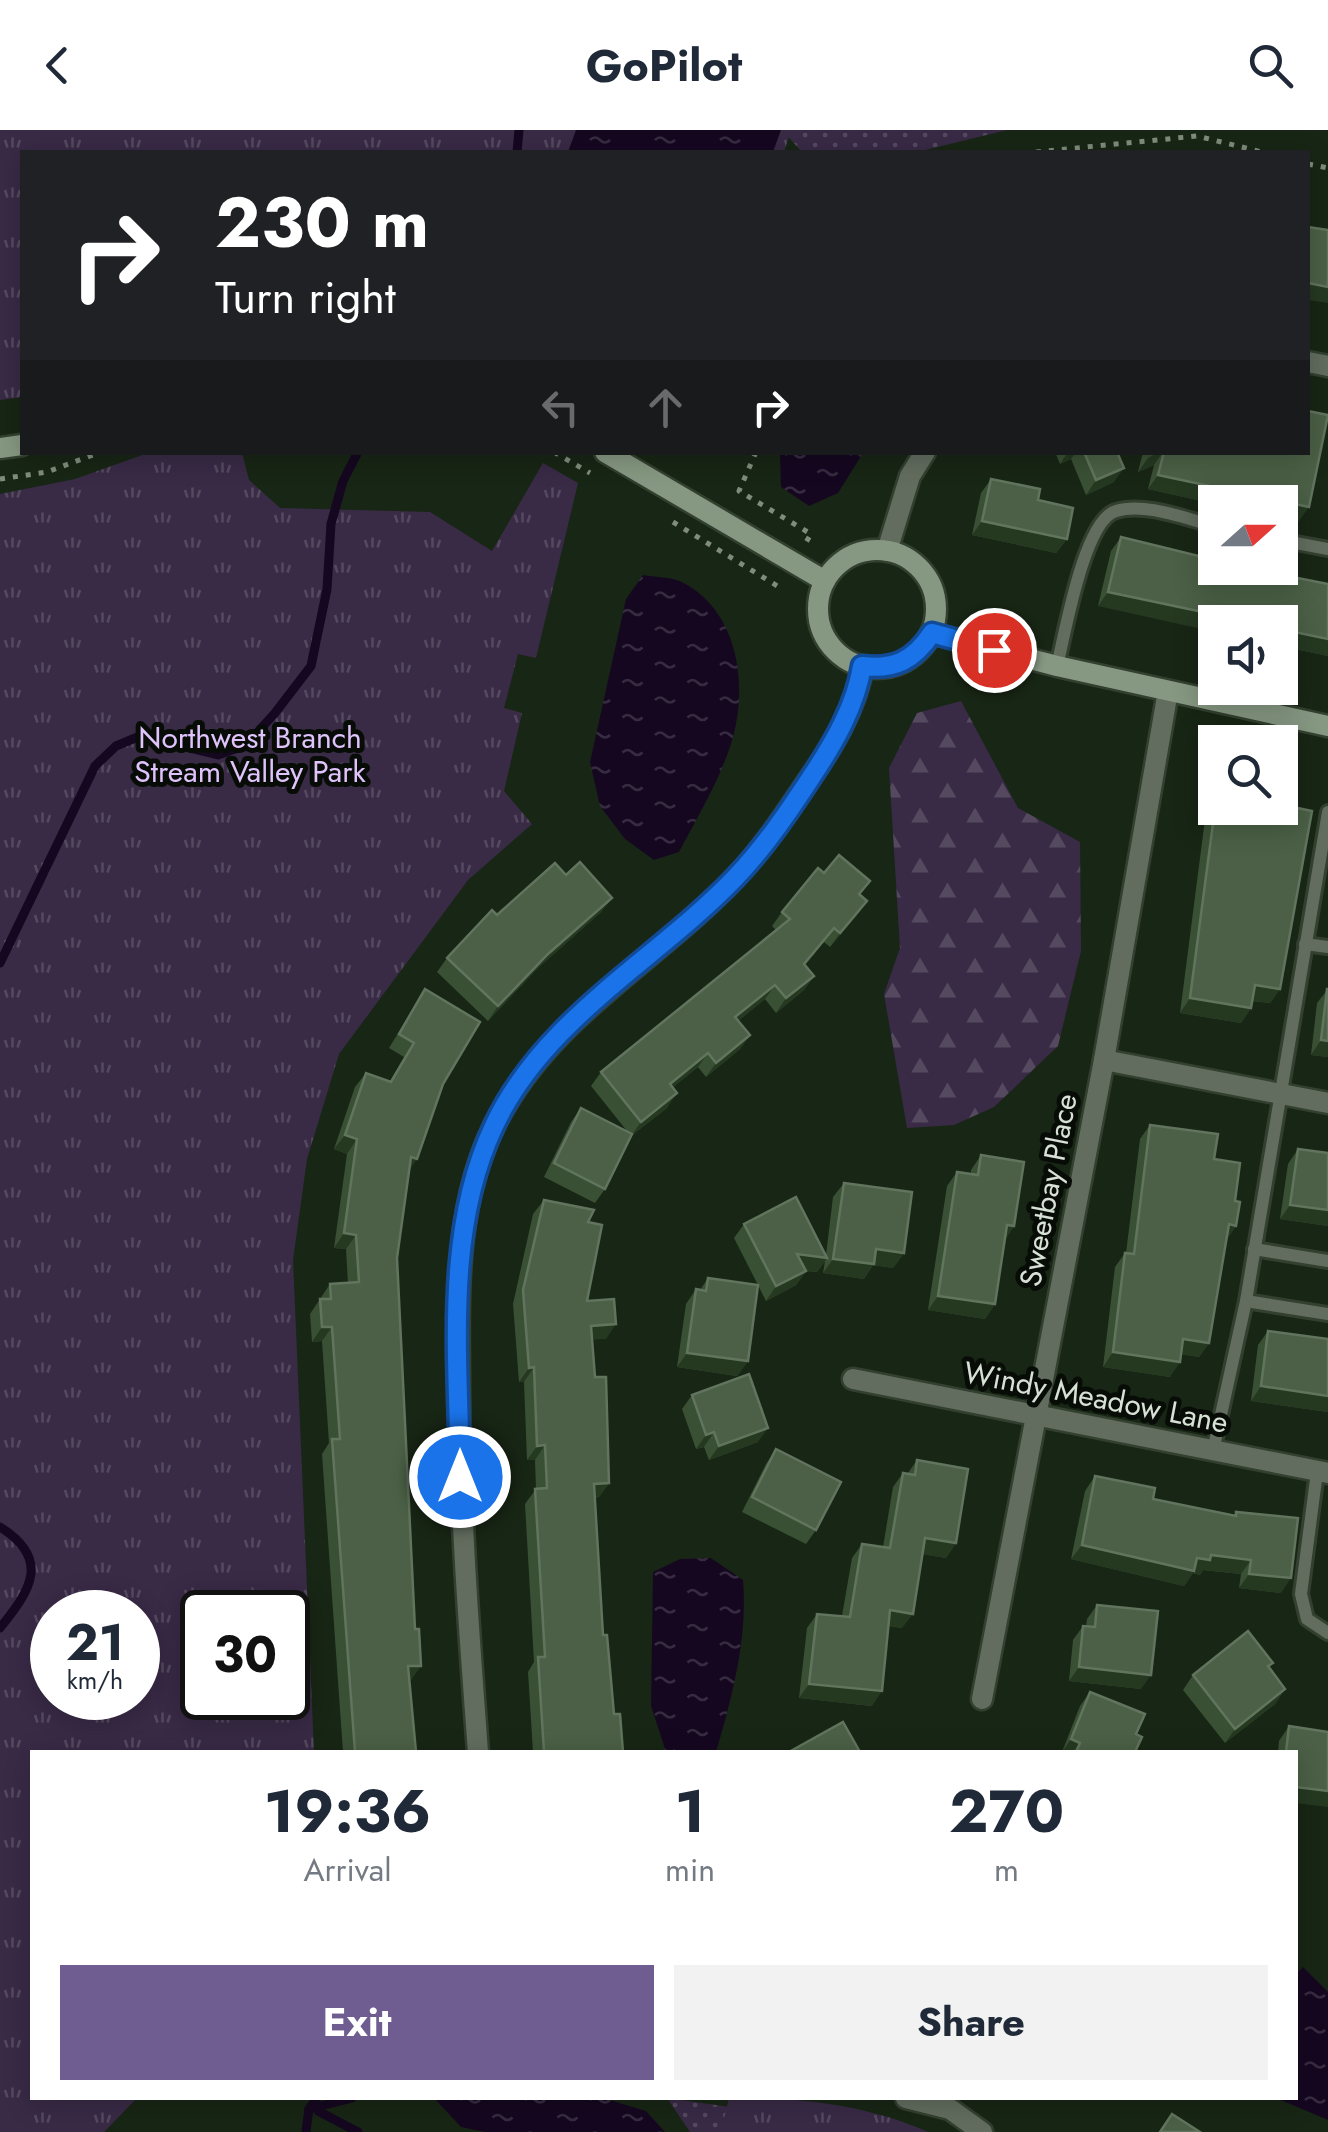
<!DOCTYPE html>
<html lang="en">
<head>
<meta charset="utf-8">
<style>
	:root { --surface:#fff; --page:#f2f2f3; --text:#1f2937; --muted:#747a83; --accent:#6f5d91 }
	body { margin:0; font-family:Jost,sans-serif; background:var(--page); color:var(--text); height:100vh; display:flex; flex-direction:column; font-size:38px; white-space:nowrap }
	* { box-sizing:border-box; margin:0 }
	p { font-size:32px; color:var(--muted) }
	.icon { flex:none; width:55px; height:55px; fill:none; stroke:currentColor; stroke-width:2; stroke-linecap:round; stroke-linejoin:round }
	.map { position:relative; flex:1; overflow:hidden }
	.panel { position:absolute; left:30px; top:1620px; width:1268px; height:350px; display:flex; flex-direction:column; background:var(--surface); border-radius:0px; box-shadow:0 5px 25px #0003 }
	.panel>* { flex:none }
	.banner { position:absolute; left:20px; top:20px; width:1290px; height:305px; border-radius:0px; box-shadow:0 5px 25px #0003; background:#202124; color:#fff; overflow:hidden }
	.needle { width:65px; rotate:69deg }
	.controls { position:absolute; left:1198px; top:355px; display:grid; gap:20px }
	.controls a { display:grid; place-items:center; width:100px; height:100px; border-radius:0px; background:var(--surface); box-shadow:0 5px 25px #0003; font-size:50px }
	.speed { position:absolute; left:30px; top:1460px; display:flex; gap:20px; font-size:50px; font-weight:700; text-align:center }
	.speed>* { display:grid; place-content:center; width:130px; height:130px; border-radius:50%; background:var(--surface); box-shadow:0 5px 25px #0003; line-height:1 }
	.speed small { font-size:25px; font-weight:400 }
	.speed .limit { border:5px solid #111; border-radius:15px; background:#fff; color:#111 }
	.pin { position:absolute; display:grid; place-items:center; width:85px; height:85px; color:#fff; margin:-42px; border:5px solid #fff; border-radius:50%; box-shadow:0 2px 10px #0007 }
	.me { position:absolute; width:110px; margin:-55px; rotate:0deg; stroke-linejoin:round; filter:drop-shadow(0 0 8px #0008) }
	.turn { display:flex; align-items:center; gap:35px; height:210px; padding:0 30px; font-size:45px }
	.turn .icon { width:130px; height:130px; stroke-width:2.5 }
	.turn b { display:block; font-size:70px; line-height:85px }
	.lanes { display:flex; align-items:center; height:95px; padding:0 30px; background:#0003; justify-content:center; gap:50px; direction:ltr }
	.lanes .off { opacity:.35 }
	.eta { display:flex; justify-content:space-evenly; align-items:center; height:170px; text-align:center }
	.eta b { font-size:60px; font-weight:700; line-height:70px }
	.action { display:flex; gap:20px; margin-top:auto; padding:20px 30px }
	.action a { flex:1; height:115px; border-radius:0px; background:var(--accent); color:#fff; font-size:40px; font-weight:700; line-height:115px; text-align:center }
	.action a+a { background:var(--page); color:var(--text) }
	header { display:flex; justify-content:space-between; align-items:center; height:130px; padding:0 30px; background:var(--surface); font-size:45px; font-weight:700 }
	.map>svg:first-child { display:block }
	.grass { fill:url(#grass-dots) }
	.forest { fill:url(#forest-firs) }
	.park { fill:url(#park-tufts); fill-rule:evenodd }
	.water { fill:url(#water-ripples) }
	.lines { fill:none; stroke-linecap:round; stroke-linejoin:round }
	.stream { stroke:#150720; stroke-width:9 }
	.lane-casing { stroke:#334030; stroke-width:18 }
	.street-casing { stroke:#334030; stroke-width:25 }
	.secondary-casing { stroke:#334030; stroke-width:25 }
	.path { stroke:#818c7e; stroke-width:5; stroke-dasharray:5 8; stroke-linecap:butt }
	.lane { stroke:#626d5f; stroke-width:12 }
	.street { stroke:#626d5f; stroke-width:20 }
	.secondary { stroke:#869882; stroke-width:20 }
	.wall { fill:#3a5035 }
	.shaded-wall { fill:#253921 }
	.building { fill:#4b6046; stroke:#61745d; stroke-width:2.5 }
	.route-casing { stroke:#114b97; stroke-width:25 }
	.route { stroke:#1a73e8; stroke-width:18 }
	.labels { text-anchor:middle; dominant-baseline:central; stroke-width:10; stroke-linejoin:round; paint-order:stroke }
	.park-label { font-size:30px; fill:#e0c3fd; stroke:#070d06 }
	.street-label { font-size:30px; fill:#d7e1d5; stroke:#070d06 }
</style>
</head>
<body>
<header><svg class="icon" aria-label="back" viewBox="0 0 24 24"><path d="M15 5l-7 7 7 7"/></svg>GoPilot<svg class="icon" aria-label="search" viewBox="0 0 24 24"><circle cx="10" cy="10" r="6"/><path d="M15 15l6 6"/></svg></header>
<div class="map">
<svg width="1328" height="2002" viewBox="0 0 1328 2002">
	<defs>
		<pattern id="grass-dots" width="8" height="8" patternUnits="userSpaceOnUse" patternTransform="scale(2.5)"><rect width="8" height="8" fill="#392a46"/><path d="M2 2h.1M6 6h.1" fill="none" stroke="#554960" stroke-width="1.8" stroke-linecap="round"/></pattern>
		<pattern id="forest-firs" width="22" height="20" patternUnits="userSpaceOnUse" patternTransform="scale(2.5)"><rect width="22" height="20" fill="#392a46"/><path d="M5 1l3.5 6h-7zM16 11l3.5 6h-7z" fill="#554960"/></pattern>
		<pattern id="park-tufts" width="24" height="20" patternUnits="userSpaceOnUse" patternTransform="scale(2.5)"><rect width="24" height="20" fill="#392a46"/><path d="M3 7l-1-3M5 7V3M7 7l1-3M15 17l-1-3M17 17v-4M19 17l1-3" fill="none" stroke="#554960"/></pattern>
		<pattern id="water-ripples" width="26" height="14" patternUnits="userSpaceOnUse" patternTransform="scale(2.5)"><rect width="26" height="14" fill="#150720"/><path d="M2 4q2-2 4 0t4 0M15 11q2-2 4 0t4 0" fill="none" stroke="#362b40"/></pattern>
	</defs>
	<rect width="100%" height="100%" fill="#182615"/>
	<g class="grass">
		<polygon points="782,0 1007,0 917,22 802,22"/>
		<polygon points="667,1968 866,1996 882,2002 690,2002"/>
	</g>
	<polygon class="forest" points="961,571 1018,678 1080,712 1081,821 1058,916 994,977 954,995 907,998 884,864 900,818 889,638 917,583"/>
	<g class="park">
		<polygon points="0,0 791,0 784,22 22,22 22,267 0,270"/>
		<path d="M148 323H242L249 350 280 378 430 382 492 421 543 333 578 353 536 528 518 524 504 578 522 583 504 661 532 694 468 750 339 924 307 1029 293 1130 314 1622H32V1968H137L104 2002H0V364L75 349ZM52 1482H138V1568H52ZM202 1482H288V1568H202Z"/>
		<path d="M729 1968C797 1967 865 1974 928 2002H721Z"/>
	</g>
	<g class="water">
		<polygon points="576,0 781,0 773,22 568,22"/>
		<polygon points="780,323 780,322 863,323 838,363 809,376 781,357"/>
		<path d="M643 445C654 447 671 447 682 452 741 482 749 561 730 617 718 653 697 688 679 722L654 730 625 709 600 676 590 632 626 469Z"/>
		<path d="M711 1428 743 1450C748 1508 732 1567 716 1622H666L651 1576 653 1442 680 1429Z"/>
		<polygon points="1303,1837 1328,1862 1328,1990 1276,1968 1295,1968 1295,1845"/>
		<polygon points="434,1968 603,1968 646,1981 665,2002 485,2002 461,1997"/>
	</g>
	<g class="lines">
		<g class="stream">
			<polyline points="517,22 519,0"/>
			<polyline points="0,833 95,636 116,616 140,606 218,625 246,615 275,583 311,536 327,459 331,394 343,351 358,322"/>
			<path d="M0 1397C51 1429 31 1460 0 1498"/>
			<polyline points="309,1979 352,1968"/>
			<polyline points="318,1981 358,2002"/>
			<polyline points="306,2001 309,1979 317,1968"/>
		</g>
		<g class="lane-casing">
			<g id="lane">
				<polyline points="1280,410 1328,419"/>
				<path d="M1057 536C1065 504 1084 390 1116 381 1145 372 1186 389 1215 396"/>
				<polyline points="1305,814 1328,817"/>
				<polyline points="1254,1119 1328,1131"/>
				<polyline points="1246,1171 1328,1184"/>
				<polyline points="1213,1321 1246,1171 1328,682"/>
				<polyline points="1317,1342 1301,1464 1307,1489 1328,1503"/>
			</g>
		</g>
		<g class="street-casing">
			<g id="street">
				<polyline points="1308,232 1328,236"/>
				<polyline points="887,421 910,346 925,322"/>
				<polyline points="1104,930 1328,973"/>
				<polyline points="853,1249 1328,1343"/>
				<polyline points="982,1569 1104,930 1168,561"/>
				<path d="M478 1622C469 1502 460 1382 459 1261 459 1171 453 1077 495 994 549 887 656 832 735 748 763 719 786 684 808 651 832 617 856 578 863 536"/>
				<polyline points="906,1968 950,1979 982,2002"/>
			</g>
		</g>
		<g class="secondary-casing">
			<g id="secondary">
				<polyline points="0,318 22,315"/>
				<polyline points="605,322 825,451"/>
				<circle cx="877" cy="479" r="59"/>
				<polyline points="931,503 1057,536 1328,596"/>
			</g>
		</g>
		<g class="path">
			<polyline points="1036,22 1197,6 1262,22"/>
			<polyline points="1308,34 1328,38"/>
			<polyline points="554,322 590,343"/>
			<polyline points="756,322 739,361 811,404 805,414"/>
			<polyline points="0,349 47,342 101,322"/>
			<polyline points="673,392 779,457 781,454"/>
		</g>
		<use href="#lane" class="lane"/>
		<use href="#street" class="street"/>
		<use href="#secondary" class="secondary"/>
	</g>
	<g class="wall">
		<polygon points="1055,322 1117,322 1114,352 1086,365 1071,329 1060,334"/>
		<polygon points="1143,322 1308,322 1299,391 1280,387 1280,372 1215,374 1148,359 1154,335 1138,342"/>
		<polygon points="991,349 1038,370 1067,409 1056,423 972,405 981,363"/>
		<polygon points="1121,407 1270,443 1328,454 1328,526 1280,516 1280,492 1098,476 1111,421"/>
		<polygon points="1215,661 1215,678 1288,676 1280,859 1270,873 1252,871 1251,878 1241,893 1180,883 1204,697 1210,669"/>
		<polygon points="824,743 870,751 860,765 857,785 830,817 824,812 805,835 814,846 804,860 776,883 765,869 738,891 750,905 740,919 706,947 698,937 673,957 667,978 631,1006 605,1059 595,1073 544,1047 571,992 581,978 627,1001 591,956 601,942 776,800 772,796 782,782"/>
		<polygon points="566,745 612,768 601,782 538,838 488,891 437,842 447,828 497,785"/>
		<polygon points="425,859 443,954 408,1042 397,1128 415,1499 421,1536 410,1550 416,1622 343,1622 322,1324 329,1313 322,1211 312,1212 310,1184 330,1154 348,1153 346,1119 334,1118 347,1024 334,1019 355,957 366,943 390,951 404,927 389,918"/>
		<polygon points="1328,859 1328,927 1311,925 1317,873"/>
		<polygon points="1150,995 1214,1029 1235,1071 1236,1096 1226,1110 1209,1213 1199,1227 1181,1224 1170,1247 1103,1237 1115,1137 1125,1123 1126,1123 1140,1009"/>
		<polygon points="1298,1019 1328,1023 1328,1096 1280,1089 1288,1034"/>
		<polygon points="981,1025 1014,1096 1004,1111 995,1174 985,1189 928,1180 947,1056 957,1042 971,1044 971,1040"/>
		<polygon points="844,1053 904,1123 893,1138 873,1135 864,1149 823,1143 825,1131 817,1142 806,1141 796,1155 766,1171 758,1155 748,1231 737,1246 677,1237 686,1174 696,1159 700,1160 708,1148 758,1155 734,1108 744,1094 826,1125 833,1067"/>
		<polygon points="544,1070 588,1092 587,1171 606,1209 592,1209 595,1247 609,1353 599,1367 595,1368 603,1505 614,1584 623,1622 533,1622 528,1542 534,1532 525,1374 536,1359 535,1330 527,1330 524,1252 519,1252 513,1174 533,1084"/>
		<polygon points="1268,1201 1328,1209 1328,1282 1251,1271 1258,1215"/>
		<polygon points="692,1265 758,1312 709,1330 704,1317 696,1319 682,1279"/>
		<polygon points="776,1319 816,1400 806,1414 742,1382 766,1334"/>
		<polygon points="917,1330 956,1413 946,1428 923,1424 902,1498 889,1496 872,1576 799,1568 807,1498 817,1484 842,1486 852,1428 862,1414 883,1417 893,1357 903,1343 908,1343"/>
		<polygon points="1095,1346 1153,1369 1234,1385 1236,1382 1281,1463 1239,1458 1241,1444 1203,1440 1200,1445 1193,1443 1184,1456 1071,1429 1085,1361"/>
		<polygon points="1097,1475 1141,1559 1069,1551 1073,1510 1083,1496 1086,1496 1087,1489"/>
		<polygon points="1273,1533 1269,1538 1285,1559 1275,1574 1225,1613 1183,1560 1193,1545"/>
		<polygon points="1090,1562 1136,1604 1135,1622 1062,1622 1080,1576"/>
		<polygon points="1289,1596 1295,1622 1278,1622 1279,1611"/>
	</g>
	<g class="shaded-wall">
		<polygon points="1308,153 1328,157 1328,173 1308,170"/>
		<polygon points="1068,322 1076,322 1071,329 1060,334"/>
		<polygon points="1159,322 1163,322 1154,335 1138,342 1148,328"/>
		<polygon points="1124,338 1114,352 1086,365 1096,350"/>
		<polygon points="1158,345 1309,377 1299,391 1280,387 1280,372 1215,374 1148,359"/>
		<polygon points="982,391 1067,409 1056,423 972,405"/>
		<polygon points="1108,462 1250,492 1215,492 1215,502 1098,476"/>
		<polygon points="1280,499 1328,509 1328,526 1280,516"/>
		<polygon points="612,768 601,782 538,838 488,891 498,876 548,824"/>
		<polygon points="867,771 857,785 830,817 840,803"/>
		<polygon points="814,846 804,860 776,883 786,868"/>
		<polygon points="775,855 765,869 725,902 735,887"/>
		<polygon points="1255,855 1280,859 1270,873 1245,870"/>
		<polygon points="1190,868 1251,878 1241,893 1180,883"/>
		<polygon points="750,905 740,919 706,947 716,933"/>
		<polygon points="1321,910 1328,911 1328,927 1311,925"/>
		<polygon points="708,923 698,937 660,968 670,954"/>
		<polygon points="677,963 667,978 631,1006 641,992"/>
		<polygon points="345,1005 357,1009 347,1024 334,1019"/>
		<polygon points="411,1027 417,1029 407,1044"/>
		<polygon points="1290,1075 1328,1080 1328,1096 1280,1089"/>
		<polygon points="1229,1094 1236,1096 1226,1110"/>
		<polygon points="1007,1095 1014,1096 1004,1111"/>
		<polygon points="344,1103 356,1105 346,1119 334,1118"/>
		<polygon points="876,1119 904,1123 893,1138 873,1135 864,1149 823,1143 833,1129"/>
		<polygon points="797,1124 827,1128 817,1142 787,1138"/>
		<polygon points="806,1141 796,1155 766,1171 776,1156"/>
		<polygon points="938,1166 995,1174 985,1189 928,1180"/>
		<polygon points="616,1194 606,1209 581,1210 591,1196"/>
		<polygon points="322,1197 332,1197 322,1211 312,1212"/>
		<polygon points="1183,1209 1209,1213 1199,1227 1173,1223"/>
		<polygon points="1113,1222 1180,1232 1170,1247 1103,1237"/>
		<polygon points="687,1223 748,1231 737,1246 677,1237"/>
		<polygon points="534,1237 524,1252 519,1252 529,1238"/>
		<polygon points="1261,1256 1328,1266 1328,1282 1251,1271"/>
		<polygon points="768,1298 758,1312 709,1330 719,1316"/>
		<polygon points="714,1302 704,1317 696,1319 706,1305"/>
		<polygon points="545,1315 535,1330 527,1330 537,1316"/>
		<polygon points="609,1353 599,1367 584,1368 594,1354"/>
		<polygon points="925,1408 956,1413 946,1428 915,1423"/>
		<polygon points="1082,1415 1211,1425 1251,1430 1241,1444 1203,1440 1200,1445 1193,1443 1184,1456 1071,1429"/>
		<polygon points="1249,1444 1291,1448 1281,1463 1239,1458"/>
		<polygon points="890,1480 913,1484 902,1498 880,1494"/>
		<polygon points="408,1536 421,1536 411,1550 398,1551"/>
		<polygon points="1079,1537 1151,1545 1141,1559 1069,1551"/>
		<polygon points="809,1554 882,1561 872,1576 799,1568"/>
		<polygon points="1285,1559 1275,1574 1225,1613 1235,1599"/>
		<polygon points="1071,1609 1080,1613 1073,1622 1062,1622"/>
		<polygon points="1295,1657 1328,1661 1328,1677 1295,1673"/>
	</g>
	<g class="building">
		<polygon points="1308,97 1328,100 1328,157 1308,153"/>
		<polygon points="1308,281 1328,285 1309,377 1158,345 1164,322 1308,322"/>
		<polygon points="1084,322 1117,322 1124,338 1096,350"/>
		<polygon points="991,349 1040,359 1038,370 1073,378 1067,409 982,391"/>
		<polygon points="1121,407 1215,430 1215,438 1247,438 1328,454 1328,509 1280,499 1280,492 1250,492 1108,462"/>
		<polygon points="1280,664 1290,666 1288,676 1312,681 1280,859 1255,855 1251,878 1190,868 1215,678 1280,678"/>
		<polygon points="839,725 870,751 859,764 867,771 840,803 834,798 804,834 814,846 786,868 775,855 735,887 750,905 716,933 708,923 670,954 677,963 641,992 601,942 790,789 782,782 818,738 824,743"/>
		<polygon points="580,732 612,768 548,824 498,876 447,828 492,780 497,785 555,733 566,745"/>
		<polygon points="425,859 480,892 443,954 417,1029 411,1027 397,1128 415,1499 419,1499 421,1536 408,1536 416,1622 355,1622 332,1309 340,1309 332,1197 322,1197 320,1169 331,1169 330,1154 359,1152 356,1105 344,1103 357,1009 345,1005 366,943 391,952 414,913 399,904"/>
		<polygon points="1327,859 1328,859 1328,911 1321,910"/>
		<polygon points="581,978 632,1004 605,1059 554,1033"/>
		<polygon points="1150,995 1218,1004 1214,1029 1240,1033 1235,1071 1240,1072 1236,1096 1229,1094 1209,1213 1183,1209 1180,1232 1113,1222 1125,1123 1134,1124"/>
		<polygon points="1298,1019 1328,1023 1328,1080 1290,1075"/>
		<polygon points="981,1025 1024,1032 1014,1096 1007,1095 995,1174 938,1166 957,1042 978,1045"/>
		<polygon points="844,1053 912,1062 904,1123 876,1119 874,1134 833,1129"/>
		<polygon points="796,1067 827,1128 797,1124 806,1141 776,1156 744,1094"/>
		<polygon points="544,1070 594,1080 588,1092 602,1095 587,1171 614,1169 616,1194 591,1196 595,1247 606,1247 609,1353 594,1354 603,1505 607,1505 614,1584 620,1584 623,1622 544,1622 538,1527 545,1527 535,1359 547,1358 545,1315 537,1316 534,1237 529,1238 523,1160"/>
		<polygon points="708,1148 758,1155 748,1231 687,1223 696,1159 706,1161"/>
		<polygon points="1268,1201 1328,1209 1328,1266 1261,1256"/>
		<polygon points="749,1244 768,1298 719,1316 714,1302 706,1305 692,1265"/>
		<polygon points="776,1319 841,1352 816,1400 752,1367"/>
		<polygon points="917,1330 968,1339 956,1413 925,1408 913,1484 890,1480 882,1561 809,1554 817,1484 850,1487 862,1414 890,1418 903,1343 915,1345"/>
		<polygon points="1095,1346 1155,1358 1153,1369 1236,1386 1236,1382 1298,1388 1291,1448 1249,1444 1251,1430 1211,1425 1210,1430 1197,1428 1194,1441 1082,1415"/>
		<polygon points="1097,1475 1158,1481 1151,1545 1079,1537 1083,1496 1095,1497"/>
		<polygon points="1248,1501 1273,1533 1268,1536 1285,1559 1235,1599 1193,1545"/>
		<polygon points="1090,1562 1145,1584 1136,1604 1142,1607 1135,1622 1076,1622 1080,1613 1071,1609"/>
		<polygon points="843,1592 860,1622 789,1622"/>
		<polygon points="1289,1596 1328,1602 1328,1661 1295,1657 1295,1622 1286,1622"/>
		<polygon points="1172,1984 1200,2002 1160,2002"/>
	</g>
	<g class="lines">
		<g class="route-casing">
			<path id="route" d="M460 1347C459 1231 443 1104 494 996 544 889 655 831 735 748 764 718 789 681 812 646 834 613 856 575 862 536 895 540 914 530 932 503L994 520"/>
		</g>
		<use href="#route" class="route"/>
	</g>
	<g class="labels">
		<g class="park-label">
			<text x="250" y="607">Northwest Branch<tspan x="250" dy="34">Stream Valley Park</tspan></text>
		</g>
		<g class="street-label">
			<text transform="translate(1048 1060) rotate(-79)">Sweetbay Place</text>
			<text transform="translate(1096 1267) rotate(11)">Windy Meadow Lane</text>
		</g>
	</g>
</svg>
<div class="controls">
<a><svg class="needle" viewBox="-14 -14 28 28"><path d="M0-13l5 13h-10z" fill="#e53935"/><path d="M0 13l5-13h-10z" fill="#747a83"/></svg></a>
<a><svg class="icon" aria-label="sound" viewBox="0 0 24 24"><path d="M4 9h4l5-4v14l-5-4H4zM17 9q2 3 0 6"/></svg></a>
<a><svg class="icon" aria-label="search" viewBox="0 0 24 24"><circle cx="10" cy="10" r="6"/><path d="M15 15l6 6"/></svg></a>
</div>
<div class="speed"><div>21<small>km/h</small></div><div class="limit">30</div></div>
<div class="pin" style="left:994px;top:520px;background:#d93025"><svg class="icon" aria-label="arrive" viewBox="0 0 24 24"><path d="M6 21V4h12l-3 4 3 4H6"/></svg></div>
<svg class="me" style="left:460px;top:1347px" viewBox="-20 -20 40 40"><circle r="17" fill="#1a73e8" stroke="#fff" stroke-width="3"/><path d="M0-11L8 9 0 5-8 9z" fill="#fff"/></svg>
<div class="banner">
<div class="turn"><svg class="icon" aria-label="right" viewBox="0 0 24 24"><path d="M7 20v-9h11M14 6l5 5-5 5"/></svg><div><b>230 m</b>Turn right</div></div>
<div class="lanes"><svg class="icon off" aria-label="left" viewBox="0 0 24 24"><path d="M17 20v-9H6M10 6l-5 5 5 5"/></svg><svg class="icon off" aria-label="ahead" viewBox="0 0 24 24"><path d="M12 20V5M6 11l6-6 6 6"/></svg><svg class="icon" aria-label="right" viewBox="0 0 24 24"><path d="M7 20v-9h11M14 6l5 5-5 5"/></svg></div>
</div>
<section class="panel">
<div class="eta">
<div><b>19:36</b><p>Arrival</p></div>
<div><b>1</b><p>min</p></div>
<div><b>270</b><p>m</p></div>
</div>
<div class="action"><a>Exit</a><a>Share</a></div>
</section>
</div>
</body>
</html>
